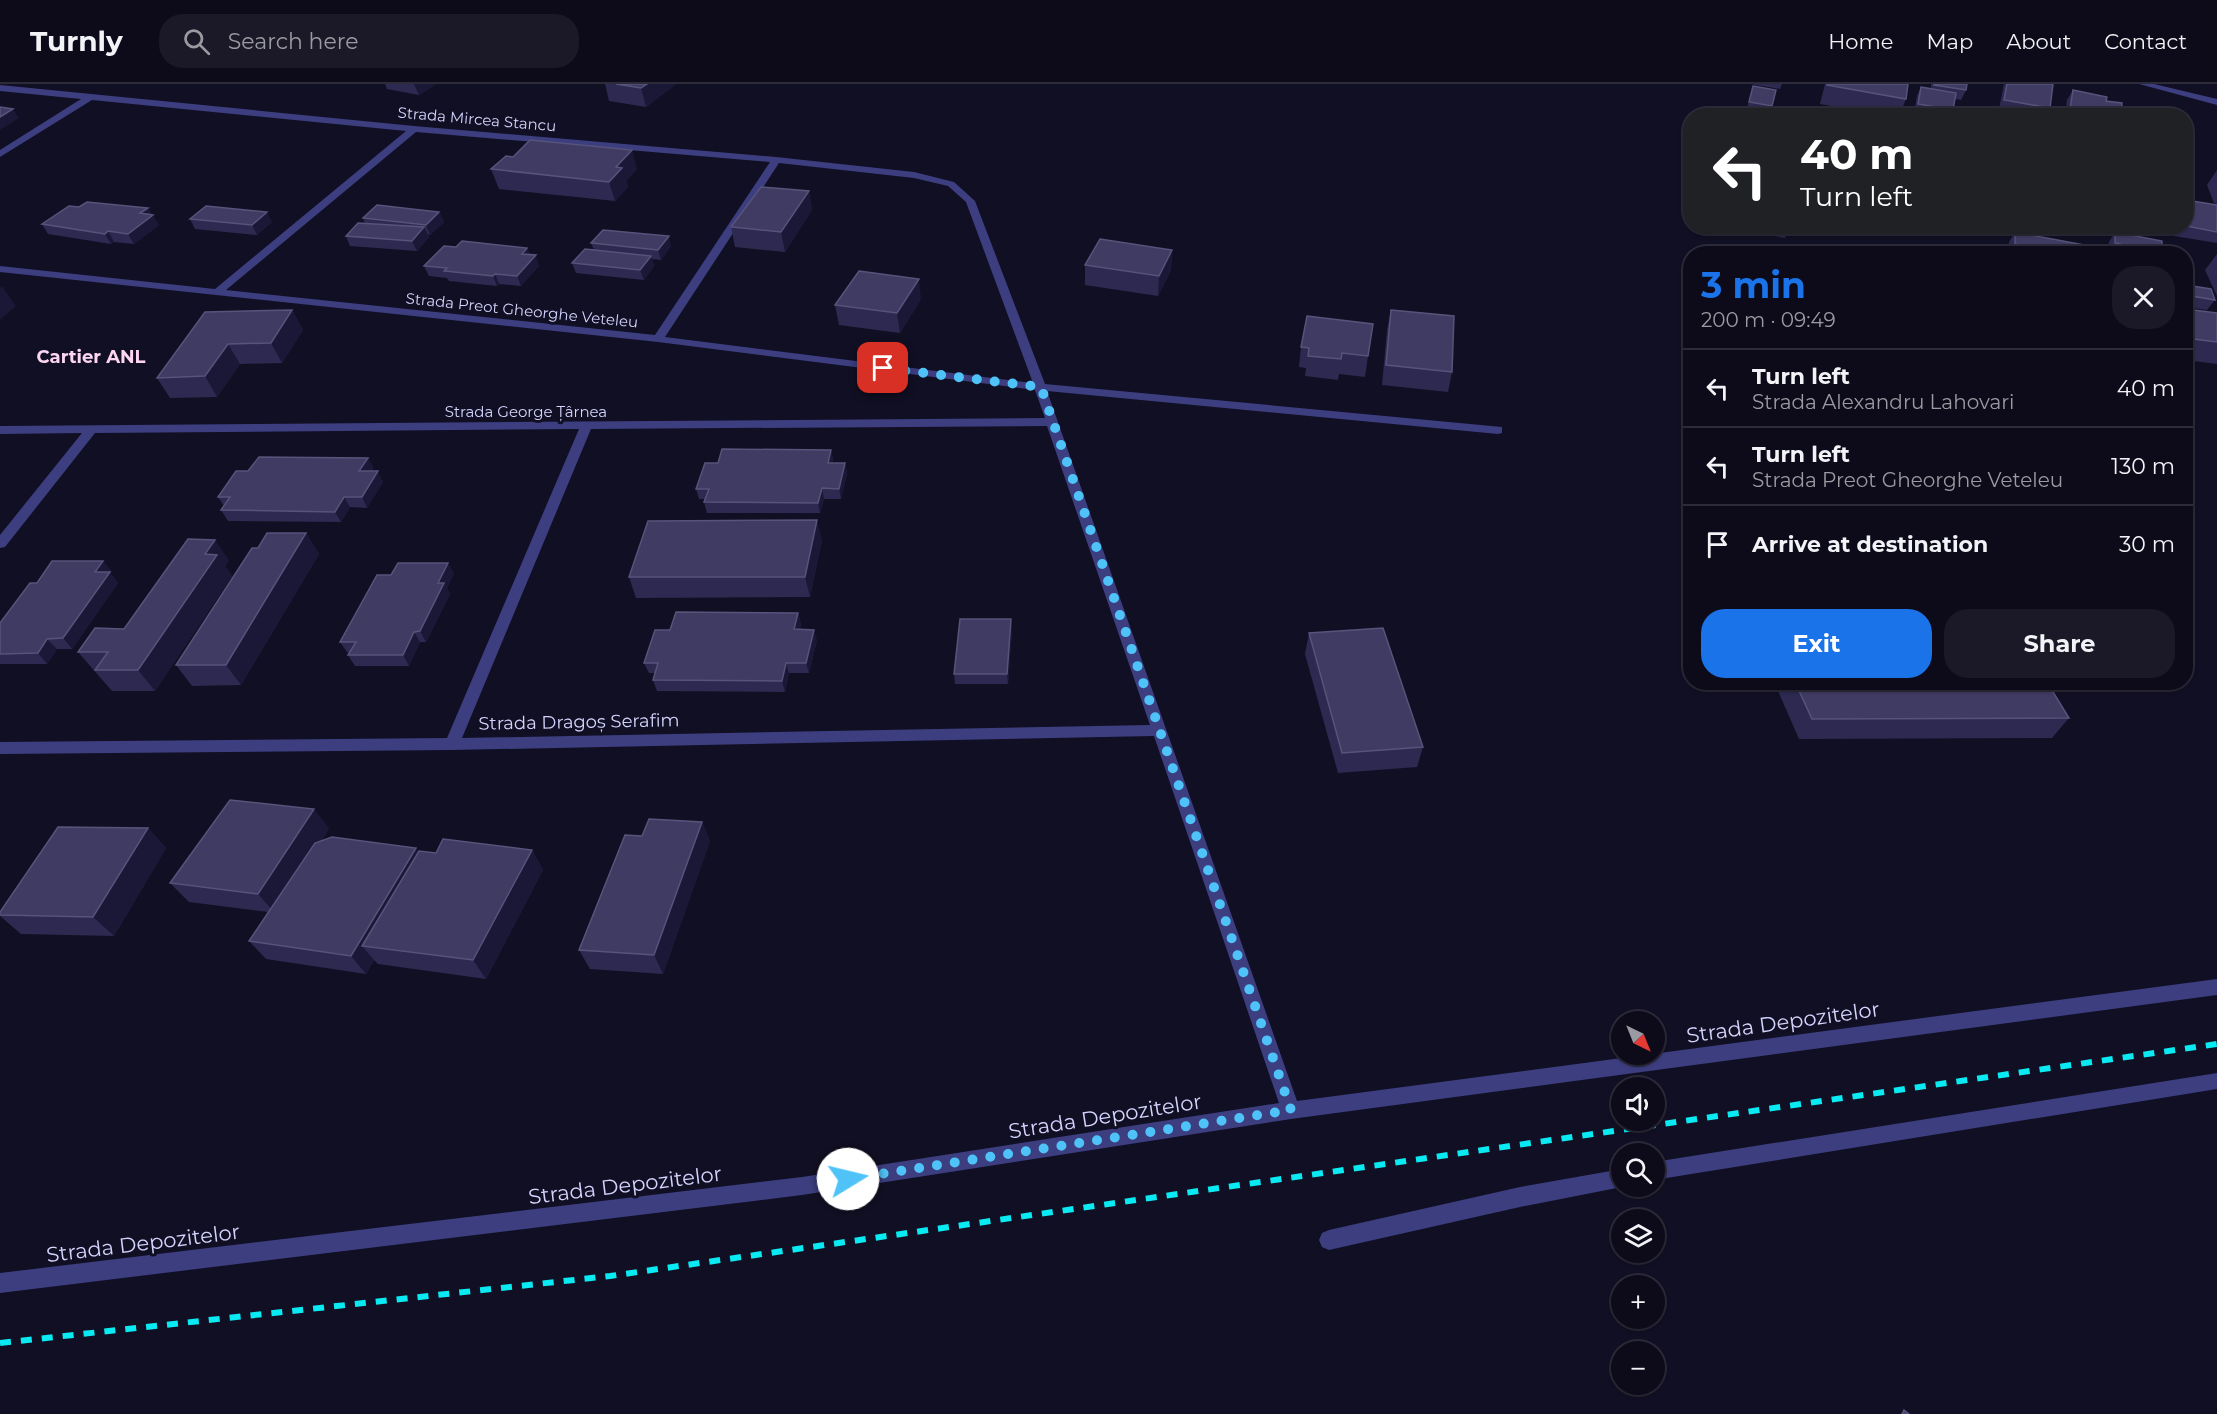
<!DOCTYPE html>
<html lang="en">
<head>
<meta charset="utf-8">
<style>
	:root { --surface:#0d0b1a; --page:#1b1927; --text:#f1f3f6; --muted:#9a9ba2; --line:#2d2b39; --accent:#1a73e8 }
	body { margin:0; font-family:Montserrat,sans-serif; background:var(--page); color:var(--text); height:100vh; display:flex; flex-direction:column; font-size:22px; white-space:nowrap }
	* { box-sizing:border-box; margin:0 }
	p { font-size:20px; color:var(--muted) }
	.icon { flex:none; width:33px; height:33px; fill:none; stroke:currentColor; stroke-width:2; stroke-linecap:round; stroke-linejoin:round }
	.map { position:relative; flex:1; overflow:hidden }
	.drawer { position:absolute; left:1683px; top:162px; width:510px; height:444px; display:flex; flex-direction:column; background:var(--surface); border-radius:24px; box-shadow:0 2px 4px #0004,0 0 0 2px var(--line) }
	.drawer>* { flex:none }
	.top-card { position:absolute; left:1683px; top:24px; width:510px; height:126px; border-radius:24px; box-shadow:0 2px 4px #0004,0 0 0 2px var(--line); background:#202124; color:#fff; overflow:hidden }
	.needle { width:39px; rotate:137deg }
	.tools { position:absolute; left:1611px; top:927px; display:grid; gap:12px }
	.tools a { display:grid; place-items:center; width:54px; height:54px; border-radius:50%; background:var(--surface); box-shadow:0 2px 4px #0004,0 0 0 2px var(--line); font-size:30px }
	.pin { position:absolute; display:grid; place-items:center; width:51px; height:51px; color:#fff; margin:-26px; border-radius:12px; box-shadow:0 3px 9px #0006 }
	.me { position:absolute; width:66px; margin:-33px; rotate:81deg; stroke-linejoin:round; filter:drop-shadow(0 0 4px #0008) }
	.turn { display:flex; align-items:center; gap:21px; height:126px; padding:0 18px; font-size:27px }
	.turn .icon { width:78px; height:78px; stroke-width:2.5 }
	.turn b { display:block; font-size:42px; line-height:51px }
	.round { display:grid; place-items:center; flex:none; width:63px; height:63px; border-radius:24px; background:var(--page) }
	.headline { display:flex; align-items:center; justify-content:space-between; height:102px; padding:0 18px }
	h1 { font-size:36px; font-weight:700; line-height:45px; color:var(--accent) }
	.cta { display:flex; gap:12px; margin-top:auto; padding:12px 18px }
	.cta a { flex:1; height:69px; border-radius:24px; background:var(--accent); color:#fff; font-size:24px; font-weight:700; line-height:69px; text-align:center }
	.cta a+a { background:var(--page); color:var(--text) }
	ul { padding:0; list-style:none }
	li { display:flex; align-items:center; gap:18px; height:78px; padding:0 18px; border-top:2px solid var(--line) }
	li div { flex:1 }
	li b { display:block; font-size:22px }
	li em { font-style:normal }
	header { display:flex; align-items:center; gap:36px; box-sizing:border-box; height:84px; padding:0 30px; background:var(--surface); border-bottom:2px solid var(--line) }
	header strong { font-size:28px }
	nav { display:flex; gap:33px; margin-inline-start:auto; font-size:21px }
	.search { width:420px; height:54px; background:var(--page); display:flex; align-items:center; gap:15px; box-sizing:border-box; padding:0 21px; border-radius:24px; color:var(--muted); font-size:22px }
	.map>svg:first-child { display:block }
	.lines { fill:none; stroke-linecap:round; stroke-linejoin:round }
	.street { fill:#3c3e80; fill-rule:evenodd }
	.rail { stroke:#0aeaf2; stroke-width:6; stroke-dasharray:11 10; stroke-linecap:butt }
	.wall { fill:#2e2950 }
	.shaded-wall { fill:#1b1736 }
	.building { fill:#403b63; stroke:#57537b; stroke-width:1.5 }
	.route { stroke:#4fc3f7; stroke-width:10; stroke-dasharray:0 18 }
	.labels { text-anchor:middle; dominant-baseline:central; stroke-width:6; stroke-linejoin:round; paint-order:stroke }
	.far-street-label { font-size:15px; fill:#d5d3fd; stroke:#110f23 }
	.far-quarter-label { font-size:18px; font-weight:bold; fill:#fdd5f1; stroke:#110f23 }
	.street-label { font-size:18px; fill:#d5d3fd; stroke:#110f23 }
	.near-street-label { font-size:21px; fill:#d5d3fd; stroke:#110f23 }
</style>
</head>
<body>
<header>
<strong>Turnly</strong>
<div class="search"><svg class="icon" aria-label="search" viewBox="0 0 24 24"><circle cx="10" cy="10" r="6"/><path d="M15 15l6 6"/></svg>Search here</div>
<nav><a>Home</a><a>Map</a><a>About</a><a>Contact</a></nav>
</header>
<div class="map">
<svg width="2217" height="1330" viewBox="0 0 2217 1330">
	<rect width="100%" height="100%" fill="#110f23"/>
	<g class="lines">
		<g class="street">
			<polygon points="2139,0 2154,0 2217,15 2217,21"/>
			<path d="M0 1 414 42 776 73 914 88 954 98 975 117 1045 300 1502 343V349L1498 350 1047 307 1297 1017 2217 895V911L1291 1035 802 1111 0 1209V1189L802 1093 1279 1019 1154 652 452 666 0 670V658L447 654 579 345 95 349 5 463 0 464V451L82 349 0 350V342L1045 334 1035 306 658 258 0 188V182L215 205 406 47 92 16 0 73V66L81 15 0 7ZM416 48 770 78 655 251 226 206ZM779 79 914 94 948 102 966 118 1033 299 665 253ZM1047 342 1150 641 462 654 591 345Z"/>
			<polygon points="2217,989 2217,1005 1654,1096 1654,1078"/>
			<polygon points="1622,1085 1622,1102 1624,1102 1622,1103 1520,1123 1329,1166 1322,1163 1319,1156 1322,1149 1329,1146 1520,1103"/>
		</g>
		<polyline class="rail" points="0,1259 610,1192 2217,960"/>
	</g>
	<g class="wall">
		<polygon points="385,0 436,0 419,11 387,5"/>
		<polygon points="605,0 676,0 646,23 609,17"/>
		<polygon points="1750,0 1782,0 1780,5"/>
		<polygon points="1825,0 1908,0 1906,15 1899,32 1887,32 1820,20"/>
		<polygon points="1931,0 1967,0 1966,6 1961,16 1955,15 1953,26 1950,32 1925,32 1914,29 1917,12 1921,3 1931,4"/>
		<polygon points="2004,0 2051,0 2050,24 2046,32 2033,32 1999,25"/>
		<polygon points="1753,2 1772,22 1768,32 1746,28"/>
		<polygon points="2073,6 2121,32 2065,32 2067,16"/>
		<polygon points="491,85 637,85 626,97 628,103 615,117 499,105"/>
		<polygon points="2217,86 2217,120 2214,119 2207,101"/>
		<polygon points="809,107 812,126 785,168 735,163 731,143"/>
		<polygon points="2217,121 2217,159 2168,151 2166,142 2186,142"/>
		<polygon points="439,128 444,138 430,151 428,150 429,153 417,167 350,162 346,152 365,140 363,134"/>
		<polygon points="152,131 159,141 134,160 114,158 111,160 48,150 42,140"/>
		<polygon points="190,135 272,138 257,151 195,145"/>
		<polygon points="1754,142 1790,142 1785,154 1752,148"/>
		<polygon points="2015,148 2101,170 2009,170 2009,158"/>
		<polygon points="2115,148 2162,169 2108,169 2109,158"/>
		<polygon points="591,159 671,162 661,176 652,175 654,182 644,196 576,189 572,179 594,166"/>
		<polygon points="456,163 527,164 530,171 539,182 521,202 499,200 497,202 449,197 447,194 429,192 424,182"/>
		<polygon points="1172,166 1171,186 1158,212 1085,201 1085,181"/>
		<polygon points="2217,170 2217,212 2205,186"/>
		<polygon points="2186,201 2215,216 2207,226 2186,223"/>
		<polygon points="921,215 900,249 839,241 835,221"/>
		<polygon points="2186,225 2217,229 2217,280 2186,276"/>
		<polygon points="292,226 303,246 282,279 240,280 217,313 170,314 157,294"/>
		<polygon points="1391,226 1452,288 1448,308 1382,301 1387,246"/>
		<polygon points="1301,263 1368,272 1365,293 1339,290 1338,296 1305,292 1306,284 1299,283"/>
		<polygon points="831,366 833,376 832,379 845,379 847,390 841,415 824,415 820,429 707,429 704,418 705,415 699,415 696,405 718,379"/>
		<polygon points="368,374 373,384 372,387 383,398 367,424 350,423 341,438 228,437 221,426 224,422 218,413 248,387"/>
		<polygon points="306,449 319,470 241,601 192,602 176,581 258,464"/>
		<polygon points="822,456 810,513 636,514 629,493"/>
		<polygon points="229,476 225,482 232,492 155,607 112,607 78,568 124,545"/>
		<polygon points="103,477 111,487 110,489 118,499 72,565 57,565 47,580 0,580 0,539 37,499"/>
		<polygon points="454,489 447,504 450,510 426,558 420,558 409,582 355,582 348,571 350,569 347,568 340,558"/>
		<polygon points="798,529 801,540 800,545 817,556 809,589 789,589 785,608 657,607 653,596 655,589 649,589 644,579 670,546"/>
		<polygon points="1011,535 1012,546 1008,600 955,600 954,590"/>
		<polygon points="1309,549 1423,663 1417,683 1338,689 1305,570"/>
		<polygon points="1783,598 2047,598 2069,634 2052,654 1799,655 1778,607"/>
		<polygon points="702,738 710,757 663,890 590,885 579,866 642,752"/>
		<polygon points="148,744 166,764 114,852 21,850 0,832 0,828"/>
		<polygon points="329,744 322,756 436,769 532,766 543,786 486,895 378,880 374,876 366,890 266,875 249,857 268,828 189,818 170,799"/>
	</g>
	<g class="shaded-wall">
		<polygon points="414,0 436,0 419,11"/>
		<polygon points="647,0 676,0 646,23 641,4"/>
		<polygon points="13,25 19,34 0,46 0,33"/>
		<polygon points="632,66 637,85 626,97 628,103 615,117 609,98 616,83"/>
		<polygon points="809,107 812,126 785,168 781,148"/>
		<polygon points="148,124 159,141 134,160 128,150 140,129"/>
		<polygon points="267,128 272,138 257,151 252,141"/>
		<polygon points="439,128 444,138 430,151 426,141"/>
		<polygon points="424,143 429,153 417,167 412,157"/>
		<polygon points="108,147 114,158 111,160 105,150"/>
		<polygon points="669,152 671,162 661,176 658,166"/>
		<polygon points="527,164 531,174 522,170"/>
		<polygon points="1172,166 1171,186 1158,212 1159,192"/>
		<polygon points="536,171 539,182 521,202 517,192"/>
		<polygon points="651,172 654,182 644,196 640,186"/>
		<polygon points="495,190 499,200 497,202 493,192"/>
		<polygon points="919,195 921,215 900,249 897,229"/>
		<polygon points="2,202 16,222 0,236 0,204"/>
		<polygon points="292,226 303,246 282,279 271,259"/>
		<polygon points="228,260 240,280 217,313 205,292"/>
		<polygon points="831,366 833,376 830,389 828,379"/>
		<polygon points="368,374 373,384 365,397 359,387"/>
		<polygon points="845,379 847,390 841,415 839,405"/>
		<polygon points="378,387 383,398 367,424 362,413"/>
		<polygon points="822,404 824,415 820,429 818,419"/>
		<polygon points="344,413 350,423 341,438 335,428"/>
		<polygon points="817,436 822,456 810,513 805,493"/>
		<polygon points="306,449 319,470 241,601 226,581"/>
		<polygon points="215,456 229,476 225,482 232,492 155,607 138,586 205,470"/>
		<polygon points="103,477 111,487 110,489 118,499 72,565 63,554 95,488"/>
		<polygon points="448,479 454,489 447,504 450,510 426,558 420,547 438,499"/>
		<polygon points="798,529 801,540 797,556 794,545"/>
		<polygon points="1011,535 1012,546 1008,600 1007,590"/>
		<polygon points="814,546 817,556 809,589 806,579"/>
		<polygon points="414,548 420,558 409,582 403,571"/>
		<polygon points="47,555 57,565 47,580 38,569"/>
		<polygon points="786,579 789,589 785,608 782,597"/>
		<polygon points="314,725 329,744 275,829 258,810"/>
		<polygon points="702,738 710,757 663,890 654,871"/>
		<polygon points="148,744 166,764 114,852 93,833"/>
		<polygon points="416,764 430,783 362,862 374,876 366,890 351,872"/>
		<polygon points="532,766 543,786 486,895 473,876"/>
	</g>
	<g class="building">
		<polygon points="616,0 647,0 641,4"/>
		<polygon points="1828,0 1908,0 1906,15 1827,1"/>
		<polygon points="1934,0 1967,0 1966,6 1934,1"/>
		<polygon points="2007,0 2053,0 2050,24 2004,16"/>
		<polygon points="1753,2 1776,6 1772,22 1749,18"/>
		<polygon points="1921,3 1956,9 1953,26 1918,20"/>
		<polygon points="2073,6 2107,13 2106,17 2122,19 2121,32 2069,32"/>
		<polygon points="0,23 13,25 0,33"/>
		<polygon points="530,56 632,66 616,83 622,84 609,98 491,85 506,72 513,73"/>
		<polygon points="761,103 809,107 781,148 731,143"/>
		<polygon points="2186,116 2217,121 2217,148 2186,142"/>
		<polygon points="87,118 148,124 140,129 153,131 128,150 108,147 105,150 42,140 69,122 79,123"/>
		<polygon points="377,121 439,128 426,141 363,134"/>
		<polygon points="206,122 267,128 252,141 190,135"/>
		<polygon points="358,139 424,143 412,157 346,152"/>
		<polygon points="603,146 669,152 658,166 591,159"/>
		<polygon points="2015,148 2101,164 2101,170 2067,170 2015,160"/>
		<polygon points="2115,148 2162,157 2162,169 2115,159"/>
		<polygon points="1100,155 1172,166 1159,192 1085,181"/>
		<polygon points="462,157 527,164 522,170 536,171 517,192 495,190 493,192 444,187 447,184 424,182 444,162 456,163"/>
		<polygon points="585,165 651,172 640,186 572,179"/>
		<polygon points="859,187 919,195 897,229 835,221"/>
		<polygon points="2186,201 2211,205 2215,216 2186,211"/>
		<polygon points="2186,225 2217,229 2217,258 2186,254"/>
		<polygon points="292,226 271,259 228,260 205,292 157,294 205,228"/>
		<polygon points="1391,226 1454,232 1452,288 1386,281"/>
		<polygon points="1307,232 1373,240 1368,272 1342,269 1341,275 1308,272 1309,264 1301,263"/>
		<polygon points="722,365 831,366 828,379 845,379 839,405 822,404 818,419 704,418 709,405 696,405 705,379 718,379"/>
		<polygon points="259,373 368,374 359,387 378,387 362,413 344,413 335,428 221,426 230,413 218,413 236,387 248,387"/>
		<polygon points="817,436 805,493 629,493 648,437"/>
		<polygon points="267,449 306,449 226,581 176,581 252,464 258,464"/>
		<polygon points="188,455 215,456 205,470 217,471 138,586 95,586 108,568 78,568 95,544 124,545"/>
		<polygon points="52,477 103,477 95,488 110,488 63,554 47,555 38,569 0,570 0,539 30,499 37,499"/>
		<polygon points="398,479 448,479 438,499 444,499 420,547 414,548 403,571 348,571 356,558 340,558 377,491 391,491"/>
		<polygon points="676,528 798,529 794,545 814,546 806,579 786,579 782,597 653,596 658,579 644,579 655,546 670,546"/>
		<polygon points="960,535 1011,535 1007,590 954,590"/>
		<polygon points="1383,544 1423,663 1342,669 1309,549"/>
		<polygon points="1795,598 2047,598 2069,634 1812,635"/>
		<polygon points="230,716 314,725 258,810 170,799"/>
		<polygon points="649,735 702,738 654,871 579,866 625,751 642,752"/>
		<polygon points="58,743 148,744 93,833 0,831 0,828"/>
		<polygon points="332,753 416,764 351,872 249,857 315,759"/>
		<polygon points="443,755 532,766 473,876 362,862 419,767 436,769"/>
		<polygon points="1904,1326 1909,1330 1902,1330"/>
	</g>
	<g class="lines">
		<polyline class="route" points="848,1095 1291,1026 1041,303 883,284"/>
	</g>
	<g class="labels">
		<g class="far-street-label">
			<text transform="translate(477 35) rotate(5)">Strada Mircea Stancu</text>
			<text transform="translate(522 226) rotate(6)">Strada Preot Gheorghe Veteleu</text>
			<text x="526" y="327">Strada George Țârnea</text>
		</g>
		<g class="far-quarter-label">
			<text x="91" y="273">Cartier ANL</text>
		</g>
		<g class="street-label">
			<text transform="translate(579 638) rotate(-1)">Strada Dragoș Serafim</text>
		</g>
		<g class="near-street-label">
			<text transform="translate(1783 938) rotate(-8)">Strada Depozitelor</text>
			<text transform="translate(1105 1032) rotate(-9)">Strada Depozitelor</text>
			<text transform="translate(625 1101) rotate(-7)">Strada Depozitelor</text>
			<text transform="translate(143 1159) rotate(-7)">Strada Depozitelor</text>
		</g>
	</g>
</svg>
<div class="tools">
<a><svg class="needle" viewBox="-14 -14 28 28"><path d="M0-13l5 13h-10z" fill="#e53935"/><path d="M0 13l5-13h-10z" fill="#9a9ba2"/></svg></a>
<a><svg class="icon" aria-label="sound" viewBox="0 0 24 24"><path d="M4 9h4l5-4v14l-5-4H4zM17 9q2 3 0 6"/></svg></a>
<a><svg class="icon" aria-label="search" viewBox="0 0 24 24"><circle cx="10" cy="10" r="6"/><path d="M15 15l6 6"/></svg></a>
<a><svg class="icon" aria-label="layers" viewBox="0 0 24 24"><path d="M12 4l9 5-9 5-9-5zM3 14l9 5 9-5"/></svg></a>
<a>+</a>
<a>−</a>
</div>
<div class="pin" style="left:883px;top:284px;background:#d93025"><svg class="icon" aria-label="arrive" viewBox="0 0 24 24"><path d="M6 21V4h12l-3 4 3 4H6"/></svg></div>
<svg class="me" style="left:848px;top:1095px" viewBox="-20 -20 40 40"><circle r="19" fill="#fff"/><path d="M0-13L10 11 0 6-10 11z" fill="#4fc3f7"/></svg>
<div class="top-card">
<div class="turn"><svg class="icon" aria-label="left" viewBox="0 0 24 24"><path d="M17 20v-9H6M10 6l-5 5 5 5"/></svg><div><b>40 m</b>Turn left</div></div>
</div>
<section class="drawer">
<div class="headline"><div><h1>3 min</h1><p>200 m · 09:49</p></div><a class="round"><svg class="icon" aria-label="close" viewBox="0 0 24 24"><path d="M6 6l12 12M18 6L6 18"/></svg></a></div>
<ul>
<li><svg class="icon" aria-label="left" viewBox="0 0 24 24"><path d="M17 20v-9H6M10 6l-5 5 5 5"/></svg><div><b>Turn left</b><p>Strada Alexandru Lahovari</p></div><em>40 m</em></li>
<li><svg class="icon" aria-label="left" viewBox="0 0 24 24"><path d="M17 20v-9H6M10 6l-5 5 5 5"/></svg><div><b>Turn left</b><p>Strada Preot Gheorghe Veteleu</p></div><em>130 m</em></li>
<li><svg class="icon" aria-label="arrive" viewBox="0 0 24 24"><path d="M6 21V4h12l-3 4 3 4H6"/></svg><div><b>Arrive at destination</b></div><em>30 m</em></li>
</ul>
<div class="cta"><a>Exit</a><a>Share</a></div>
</section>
</div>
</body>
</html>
